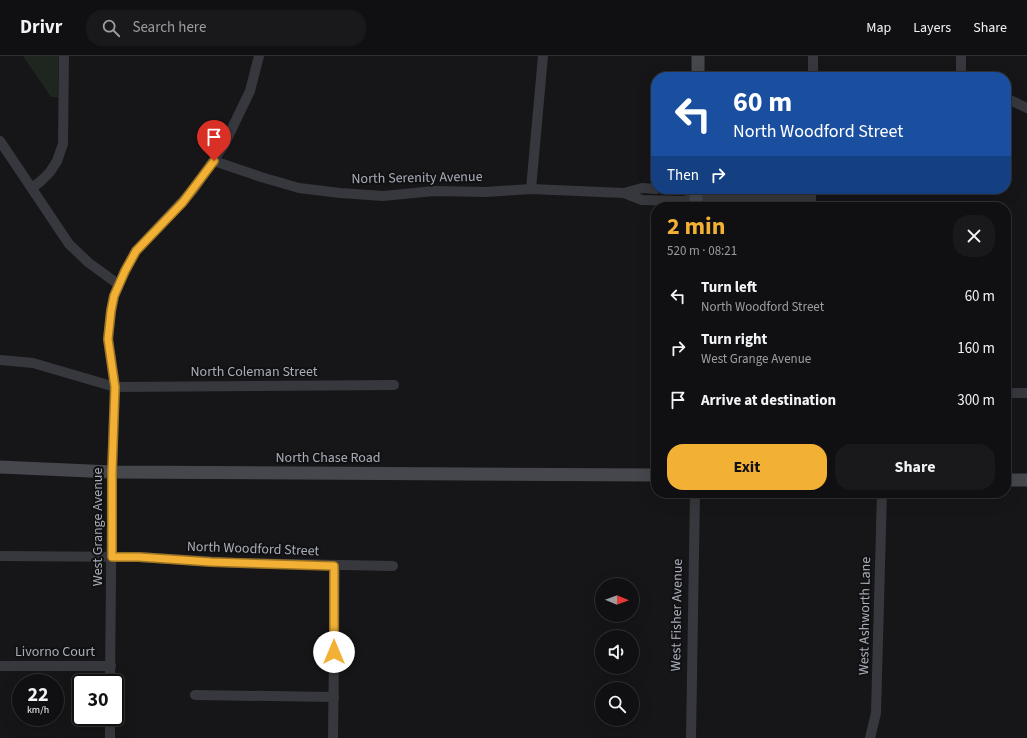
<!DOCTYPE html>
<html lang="en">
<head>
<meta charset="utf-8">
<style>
	:root { --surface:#101012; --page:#19191b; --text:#f1f3f6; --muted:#9c9d9f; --line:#303032; --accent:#f2b134 }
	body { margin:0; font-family:"Source Sans 3",sans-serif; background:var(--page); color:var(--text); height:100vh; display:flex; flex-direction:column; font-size:15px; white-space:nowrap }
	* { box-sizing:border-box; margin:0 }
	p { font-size:13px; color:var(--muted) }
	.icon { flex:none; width:22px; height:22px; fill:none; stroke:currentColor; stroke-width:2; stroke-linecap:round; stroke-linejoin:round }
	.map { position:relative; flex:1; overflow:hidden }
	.panel { position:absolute; left:651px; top:146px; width:360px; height:296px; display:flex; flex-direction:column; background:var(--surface); border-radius:16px; box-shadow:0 4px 16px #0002,0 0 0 1px var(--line) }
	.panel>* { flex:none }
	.guide { position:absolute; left:651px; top:16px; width:360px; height:122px; border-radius:16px; box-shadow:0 4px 16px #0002,0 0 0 1px var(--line); background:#1a4fa0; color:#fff; overflow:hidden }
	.needle { width:26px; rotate:91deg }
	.fabs { position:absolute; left:595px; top:522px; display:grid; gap:8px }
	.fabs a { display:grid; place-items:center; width:44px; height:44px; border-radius:50%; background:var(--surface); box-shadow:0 4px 16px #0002,0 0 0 1px var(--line); font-size:20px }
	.speed { position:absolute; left:12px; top:618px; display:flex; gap:8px; font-size:20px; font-weight:700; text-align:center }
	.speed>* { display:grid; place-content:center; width:52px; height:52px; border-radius:50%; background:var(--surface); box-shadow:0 4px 16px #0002,0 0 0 1px var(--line); line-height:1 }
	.speed small { font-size:10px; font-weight:400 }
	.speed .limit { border:2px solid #111; border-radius:6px; background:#fff; color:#111 }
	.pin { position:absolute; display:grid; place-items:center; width:34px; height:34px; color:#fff; margin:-41px -17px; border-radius:50% 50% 50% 0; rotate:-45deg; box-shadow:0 0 4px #0007 }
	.pin .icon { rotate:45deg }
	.me { position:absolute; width:44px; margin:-22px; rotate:0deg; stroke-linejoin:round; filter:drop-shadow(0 0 3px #0008) }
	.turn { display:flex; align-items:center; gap:14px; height:84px; padding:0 16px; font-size:18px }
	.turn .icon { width:52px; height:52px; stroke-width:2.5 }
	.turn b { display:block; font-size:28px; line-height:34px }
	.then { display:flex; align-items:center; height:38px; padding:0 16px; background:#0003; gap:8px; font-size:15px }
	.round { display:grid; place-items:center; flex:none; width:42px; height:42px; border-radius:16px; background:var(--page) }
	.headline { display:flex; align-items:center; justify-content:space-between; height:68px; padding:0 16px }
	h1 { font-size:24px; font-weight:700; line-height:30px; color:var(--accent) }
	.action { display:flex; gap:8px; margin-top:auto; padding:8px 16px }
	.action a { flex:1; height:46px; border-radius:16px; background:var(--accent); color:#111; font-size:16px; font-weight:700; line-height:46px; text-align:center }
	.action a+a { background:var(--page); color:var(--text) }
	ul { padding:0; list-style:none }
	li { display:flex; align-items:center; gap:12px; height:52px; padding:0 16px }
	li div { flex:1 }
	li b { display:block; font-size:15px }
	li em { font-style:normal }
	header { display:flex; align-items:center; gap:24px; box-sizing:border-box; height:56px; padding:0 20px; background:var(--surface); border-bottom:1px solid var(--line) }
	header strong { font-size:19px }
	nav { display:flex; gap:22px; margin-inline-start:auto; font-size:14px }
	.search { width:280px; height:36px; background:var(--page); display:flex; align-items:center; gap:10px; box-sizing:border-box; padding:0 14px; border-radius:16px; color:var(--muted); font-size:15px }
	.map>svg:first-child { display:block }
	.green { fill:#1e261f }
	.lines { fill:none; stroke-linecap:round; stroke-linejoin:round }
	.street { stroke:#37383d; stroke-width:10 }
	.secondary { stroke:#45474d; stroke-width:13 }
	.route-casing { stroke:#9d7322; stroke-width:10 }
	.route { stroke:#f2b134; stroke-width:7 }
	.labels { text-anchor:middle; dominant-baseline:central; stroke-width:4; stroke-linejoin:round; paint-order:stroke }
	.street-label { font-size:14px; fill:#a8adb8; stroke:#111113 }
</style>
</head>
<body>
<header>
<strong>Drivr</strong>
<div class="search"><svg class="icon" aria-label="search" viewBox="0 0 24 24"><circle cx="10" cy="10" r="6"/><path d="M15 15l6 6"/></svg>Search here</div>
<nav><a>Map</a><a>Layers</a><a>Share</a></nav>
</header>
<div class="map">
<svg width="1027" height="682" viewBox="0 0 1027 682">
	<rect width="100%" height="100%" fill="#161618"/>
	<polygon class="green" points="23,0 59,0 58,41 51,41"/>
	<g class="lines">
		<g class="street">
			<polyline points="813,21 813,0"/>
			<polyline points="961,21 961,0"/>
			<polyline points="1006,42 1027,52"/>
			<polyline points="0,85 69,188 89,207 118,228"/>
			<polyline points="214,105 261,121 299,132 340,137 383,140 434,135 485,136 531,133 624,137 642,132 656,133"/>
			<polyline points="32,132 41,125 50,116 57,105 63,88 64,0"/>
			<polyline points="531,133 543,0"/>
			<polyline points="668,133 684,133 696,140"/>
			<polyline points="624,137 642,144 684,145 696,140 811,143"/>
			<polyline points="811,151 811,133"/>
			<polyline points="0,304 33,307 115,331 394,329"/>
			<polyline points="1006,337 1027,337"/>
			<polyline points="0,500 139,501 235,507 393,510"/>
			<polyline points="0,610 111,610"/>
			<polyline points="110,627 112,416 115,331 108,283 111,255 114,240 125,215 136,195 194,133 224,89 250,35 259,0"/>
			<polyline points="195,639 334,641"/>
			<polyline points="110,682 110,661"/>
			<polyline points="333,682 335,510"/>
			<polyline points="691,682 695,437"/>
			<polyline points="870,682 876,657 882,437"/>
		</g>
		<g class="secondary">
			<polyline points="698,21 698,0"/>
			<polyline points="696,151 696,133"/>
			<polyline points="0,411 112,416 656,419"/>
			<polyline points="1006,424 1027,424"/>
		</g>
	</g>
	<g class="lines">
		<g class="route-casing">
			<polyline id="route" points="214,105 183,146 136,195 125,215 114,240 111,255 108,283 115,331 112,416 112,501 139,501 211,506 334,510 334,596"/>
		</g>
		<use href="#route" class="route"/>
	</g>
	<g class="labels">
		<g class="street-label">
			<text transform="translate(417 122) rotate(-1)">North Serenity Avenue</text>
			<text x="254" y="316">North Coleman Street</text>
			<text x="328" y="402">North Chase Road</text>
			<text transform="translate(98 471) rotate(-90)">West Grange Avenue</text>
			<text transform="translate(253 493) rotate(2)">North Woodford Street</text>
			<text transform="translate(677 559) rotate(-89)">West Fisher Avenue</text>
			<text transform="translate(865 560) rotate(-89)">West Ashworth Lane</text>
			<text x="55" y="596">Livorno Court</text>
		</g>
	</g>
</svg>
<div class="fabs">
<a><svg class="needle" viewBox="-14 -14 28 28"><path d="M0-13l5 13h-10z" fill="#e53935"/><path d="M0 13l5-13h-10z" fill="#9c9d9f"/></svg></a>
<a><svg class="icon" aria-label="sound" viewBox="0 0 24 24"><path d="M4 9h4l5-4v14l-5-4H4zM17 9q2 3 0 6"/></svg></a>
<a><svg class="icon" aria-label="search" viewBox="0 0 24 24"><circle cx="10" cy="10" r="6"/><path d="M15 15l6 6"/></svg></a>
</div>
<div class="speed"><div>22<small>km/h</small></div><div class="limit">30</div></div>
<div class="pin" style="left:214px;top:105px;background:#d93025"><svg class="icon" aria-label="arrive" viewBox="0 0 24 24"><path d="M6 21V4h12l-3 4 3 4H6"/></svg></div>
<svg class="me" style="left:334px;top:596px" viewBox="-20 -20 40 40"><circle r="19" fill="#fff"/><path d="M0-13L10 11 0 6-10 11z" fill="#f2b134"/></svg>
<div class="guide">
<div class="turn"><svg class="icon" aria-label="left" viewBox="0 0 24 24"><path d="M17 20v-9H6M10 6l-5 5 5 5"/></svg><div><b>60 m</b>North Woodford Street</div></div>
<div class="then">Then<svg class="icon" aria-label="right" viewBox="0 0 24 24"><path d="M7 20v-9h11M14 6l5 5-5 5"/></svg></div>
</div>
<section class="panel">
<div class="headline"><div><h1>2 min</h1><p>520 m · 08:21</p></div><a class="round"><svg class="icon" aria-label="close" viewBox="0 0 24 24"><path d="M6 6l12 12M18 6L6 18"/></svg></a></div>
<ul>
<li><svg class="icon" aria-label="left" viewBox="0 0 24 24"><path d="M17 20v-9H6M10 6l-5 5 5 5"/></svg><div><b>Turn left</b><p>North Woodford Street</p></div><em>60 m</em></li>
<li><svg class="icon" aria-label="right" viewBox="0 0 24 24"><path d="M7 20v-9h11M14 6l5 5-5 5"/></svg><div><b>Turn right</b><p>West Grange Avenue</p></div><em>160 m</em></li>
<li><svg class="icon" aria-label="arrive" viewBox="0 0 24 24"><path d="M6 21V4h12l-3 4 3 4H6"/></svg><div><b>Arrive at destination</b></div><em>300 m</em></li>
</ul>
<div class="action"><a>Exit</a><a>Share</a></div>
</section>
</div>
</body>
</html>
